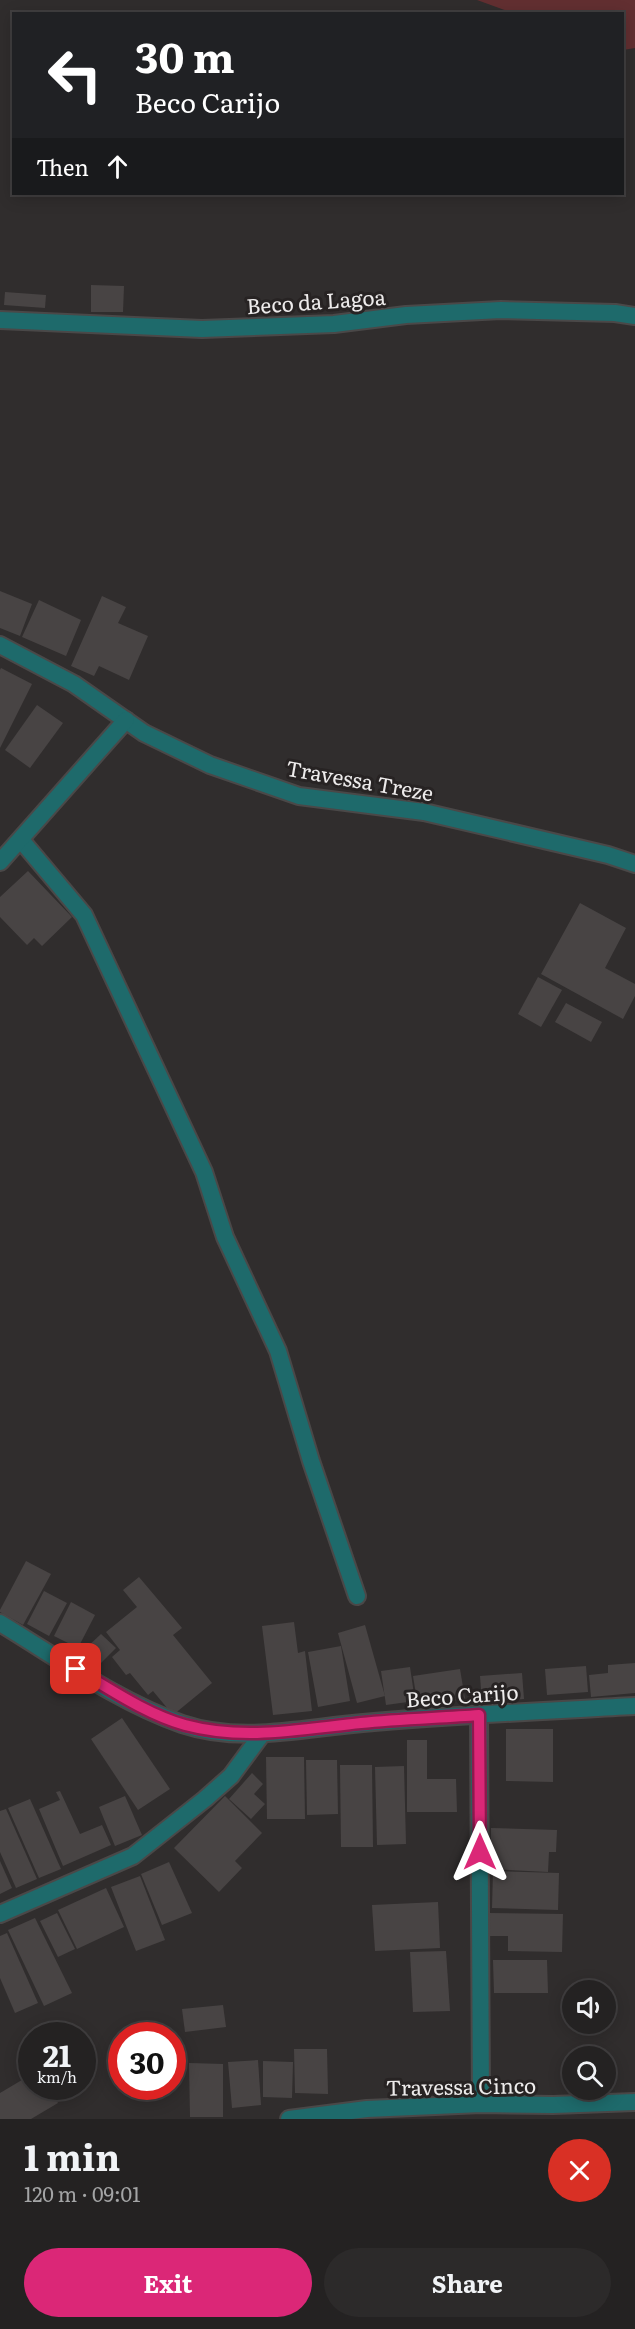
<!DOCTYPE html>
<html lang="en">
<head>
<meta charset="utf-8">
<style>
	:root { --surface:#242222; --page:#2c2a2a; --text:#f1f3f6; --muted:#a3a4a5; --line:#413f40; --accent:#db2777 }
	body { margin:0; font-family:Literata,serif; background:var(--page); color:var(--text); height:100vh; display:flex; flex-direction:column; font-size:22px; white-space:nowrap }
	* { box-sizing:border-box; margin:0 }
	p { font-size:20px; color:var(--muted) }
	.icon { flex:none; width:33px; height:33px; fill:none; stroke:currentColor; stroke-width:2; stroke-linecap:round; stroke-linejoin:round }
	.map { position:relative; height:2119px; overflow:hidden }
	.side { display:flex; flex-direction:column; background:var(--surface); flex:1 }
	.side>* { flex:none }
	.hud { position:absolute; left:12px; top:12px; width:612px; height:183px; border-radius:0px; box-shadow:0 3px 15px #0003,0 0 0 2px var(--line); background:#202124; color:#fff; overflow:hidden }
	.controls { position:absolute; left:562px; top:1980px; display:grid; gap:12px }
	.controls a { display:grid; place-items:center; width:54px; height:54px; border-radius:50%; background:var(--surface); box-shadow:0 3px 15px #0003,0 0 0 2px var(--line); font-size:30px }
	.speed { position:absolute; left:18px; top:2022px; display:flex; gap:12px; font-size:30px; font-weight:700; text-align:center }
	.speed>* { display:grid; place-content:center; width:78px; height:78px; border-radius:50%; background:var(--surface); box-shadow:0 3px 15px #0003,0 0 0 2px var(--line); line-height:1 }
	.speed small { font-size:15px; font-weight:400 }
	.speed .limit { border:9px solid #d22; background:#fff; color:#111 }
	.pin { position:absolute; display:grid; place-items:center; width:51px; height:51px; color:#fff; margin:-26px; border-radius:12px; box-shadow:0 3px 9px #0006 }
	.me { position:absolute; width:66px; margin:-33px; rotate:0deg; stroke-linejoin:round; filter:drop-shadow(0 0 4px #0008) }
	.turn { display:flex; align-items:center; gap:21px; height:126px; padding:0 24px; font-size:27px }
	.turn .icon { width:78px; height:78px; stroke-width:2.5 }
	.turn b { display:block; font-size:42px; line-height:51px }
	.then { display:flex; align-items:center; height:57px; padding:0 24px; background:#0003; gap:12px; font-size:22px }
	.round { display:grid; place-items:center; flex:none; width:63px; height:63px; border-radius:32px; background:var(--page) }
	.summary { display:flex; align-items:center; justify-content:space-between; height:102px; padding:0 24px }
	h1 { font-size:36px; font-weight:700; line-height:45px }
	.primary-button { display:flex; gap:12px; margin-top:auto; padding:12px 24px }
	.primary-button a { flex:1; height:69px; border-radius:36px; background:var(--accent); color:#fff; font-size:24px; font-weight:700; line-height:69px; text-align:center }
	.primary-button a+a { background:var(--page); color:var(--text) }
	.map>svg:first-child { display:block }
	.green { fill:#622f31 }
	.building { fill:#484444 }
	.lines { fill:none; stroke-linecap:round; stroke-linejoin:round }
	.minor-casing { stroke:#4a4848; stroke-width:20 }
	.minor { stroke:#1e6a6b; stroke-width:16 }
	.route-casing { stroke:#8e194d; stroke-width:15 }
	.route { stroke:#db2777; stroke-width:10 }
	.labels { text-anchor:middle; dominant-baseline:central; stroke-width:6; stroke-linejoin:round; paint-order:stroke }
	.street-label { font-size:21px; fill:#edebeb; stroke:#272323 }
</style>
</head>
<body>
<div class="map">
<svg width="635" height="2119" viewBox="0 0 635 2119">
	<rect width="100%" height="100%" fill="#302d2d"/>
	<polygon class="green" points="477,0 635,0 635,48 623,50 622,14 513,13"/>
	<g class="building">
		<polygon points="91,285 124,286 123,312 91,312"/>
		<polygon points="5,292 46,295 45,308 4,305"/>
		<polygon points="0,591 32,604 20,636 0,628"/>
		<polygon points="102,596 126,607 118,623 148,636 129,680 99,666 94,676 71,666"/>
		<polygon points="39,600 81,620 66,656 22,637"/>
		<polygon points="1,668 32,684 0,748 0,670"/>
		<polygon points="37,705 63,723 30,768 5,750"/>
		<polygon points="28,871 72,917 42,946 34,938 27,945 0,917 0,897"/>
		<polygon points="580,903 626,928 605,968 635,984 635,996 623,1019 541,974"/>
		<polygon points="538,977 562,990 541,1027 518,1014"/>
		<polygon points="566,1003 602,1022 591,1042 555,1022"/>
		<polygon points="26,1561 51,1574 23,1625 0,1612 0,1610"/>
		<polygon points="139,1577 182,1628 173,1635 212,1683 173,1715 153,1691 148,1695 130,1673 126,1675 112,1657 120,1650 106,1632 137,1607 123,1590"/>
		<polygon points="44,1591 67,1603 49,1636 27,1624"/>
		<polygon points="71,1602 95,1615 78,1648 54,1636"/>
		<polygon points="294,1622 298,1653 305,1651 312,1711 273,1715 262,1626"/>
		<polygon points="365,1625 385,1696 357,1703 338,1633"/>
		<polygon points="101,1634 116,1648 100,1664 85,1649"/>
		<polygon points="341,1646 350,1701 318,1707 308,1652"/>
		<polygon points="635,1663 635,1693 591,1697 589,1675 608,1673 608,1665"/>
		<polygon points="586,1666 588,1692 547,1695 545,1669"/>
		<polygon points="410,1667 415,1701 386,1705 381,1671"/>
		<polygon points="460,1669 465,1699 418,1707 413,1676"/>
		<polygon points="522,1673 524,1699 482,1702 480,1676"/>
		<polygon points="122,1718 170,1789 138,1810 91,1739"/>
		<polygon points="506,1729 553,1729 553,1782 506,1781"/>
		<polygon points="407,1740 427,1740 427,1779 456,1779 457,1812 407,1812"/>
		<polygon points="266,1757 304,1757 305,1819 267,1819"/>
		<polygon points="306,1760 337,1760 338,1814 307,1815"/>
		<polygon points="340,1765 372,1765 373,1847 341,1847"/>
		<polygon points="404,1766 406,1844 377,1845 375,1767"/>
		<polygon points="252,1773 263,1784 254,1794 265,1804 251,1819 229,1799"/>
		<polygon points="60,1791 80,1834 102,1825 111,1845 63,1866 39,1809 60,1800 56,1792"/>
		<polygon points="125,1796 142,1835 115,1846 99,1807"/>
		<polygon points="225,1796 262,1833 235,1861 242,1868 219,1892 174,1848"/>
		<polygon points="30,1799 61,1869 39,1878 8,1808"/>
		<polygon points="6,1809 37,1879 16,1888 0,1852 0,1811"/>
		<polygon points="491,1828 557,1830 556,1852 549,1852 548,1872 490,1869"/>
		<polygon points="0,1861 12,1888 0,1894"/>
		<polygon points="169,1862 192,1913 162,1925 141,1874"/>
		<polygon points="493,1871 559,1873 558,1910 492,1908"/>
		<polygon points="140,1876 165,1940 136,1951 111,1887"/>
		<polygon points="106,1888 124,1927 77,1949 58,1910"/>
		<polygon points="438,1902 440,1948 375,1951 372,1905"/>
		<polygon points="57,1913 75,1949 58,1957 40,1921"/>
		<polygon points="488,1913 563,1914 562,1952 508,1951 508,1936 488,1936"/>
		<polygon points="35,1918 72,1993 44,2006 8,1930"/>
		<polygon points="7,1933 38,2003 15,2013 0,1978 0,1936"/>
		<polygon points="446,1951 450,2011 413,2012 410,1952"/>
		<polygon points="493,1960 547,1960 548,1993 494,1993"/>
		<polygon points="223,2005 226,2027 185,2032 182,2009"/>
		<polygon points="294,2049 327,2049 328,2094 295,2093"/>
		<polygon points="258,2060 261,2105 232,2108 228,2062"/>
		<polygon points="263,2061 293,2062 292,2098 263,2097"/>
		<polygon points="189,2063 223,2064 223,2117 190,2117"/>
		<polygon points="32,2074 32,2086 48,2086 58,2103 31,2119 0,2119 0,2093"/>
	</g>
	<g class="lines">
		<g class="minor-casing">
			<g id="minor">
				<polyline points="0,320 202,329 334,324 406,315 501,310 615,313 635,316"/>
				<polyline points="0,645 74,684 144,733 210,765 299,796 424,812 608,855 635,864"/>
				<polyline points="21,840 84,915 204,1172 225,1237 278,1351 311,1461 357,1596"/>
				<polyline points="0,862 126,720"/>
				<path d="M0 1623C58 1658 118 1702 182 1724 241 1744 303 1728 363 1723 453 1715 544 1711 635 1706"/>
				<polyline points="479,1715 481,2104"/>
				<polyline points="0,1914 133,1856 205,1799 231,1776 262,1734"/>
				<polyline points="289,2119 367,2109 481,2104 553,2105 635,2102"/>
			</g>
		</g>
		<use href="#minor" class="minor"/>
	</g>
	<g class="lines">
		<g class="route-casing">
			<path id="route" d="M76 1669C110 1689 146 1714 185 1725 244 1741 302 1729 361 1723 400 1719 440 1718 479 1715L480 1852"/>
		</g>
		<use href="#route" class="route"/>
	</g>
	<g class="labels">
		<g class="street-label">
			<text transform="translate(316 300) rotate(-4)">Beco da Lagoa</text>
			<text transform="translate(360 779) rotate(10)">Travessa Treze</text>
			<text transform="translate(462 1694) rotate(-4)">Beco Carijo</text>
			<text transform="translate(461 2085) rotate(-1)">Travessa Cinco</text>
		</g>
	</g>
</svg>
<div class="controls">
<a><svg class="icon" aria-label="sound" viewBox="0 0 24 24"><path d="M4 9h4l5-4v14l-5-4H4zM17 9q2 3 0 6"/></svg></a>
<a><svg class="icon" aria-label="search" viewBox="0 0 24 24"><circle cx="10" cy="10" r="6"/><path d="M15 15l6 6"/></svg></a>
</div>
<div class="speed"><div>21<small>km/h</small></div><div class="limit">30</div></div>
<div class="pin" style="left:76px;top:1669px;background:#d93025"><svg class="icon" aria-label="arrive" viewBox="0 0 24 24"><path d="M6 21V4h12l-3 4 3 4H6"/></svg></div>
<svg class="me" style="left:480px;top:1852px" viewBox="-20 -20 40 40"><path d="M0-17L14 15 0 8-14 15z" fill="#db2777" stroke="#fff" stroke-width="4"/></svg>
<div class="hud">
<div class="turn"><svg class="icon" aria-label="left" viewBox="0 0 24 24"><path d="M17 20v-9H6M10 6l-5 5 5 5"/></svg><div><b>30 m</b>Beco Carijo</div></div>
<div class="then">Then<svg class="icon" aria-label="ahead" viewBox="0 0 24 24"><path d="M12 20V5M6 11l6-6 6 6"/></svg></div>
</div>
</div>
<section class="side">
<div class="summary"><div><h1>1 min</h1><p>120 m · 09:01</p></div><a class="round" style="background:#d93025;color:#fff"><svg class="icon" aria-label="close" viewBox="0 0 24 24"><path d="M6 6l12 12M18 6L6 18"/></svg></a></div>
<div class="primary-button"><a>Exit</a><a>Share</a></div>
</section>
</body>
</html>
